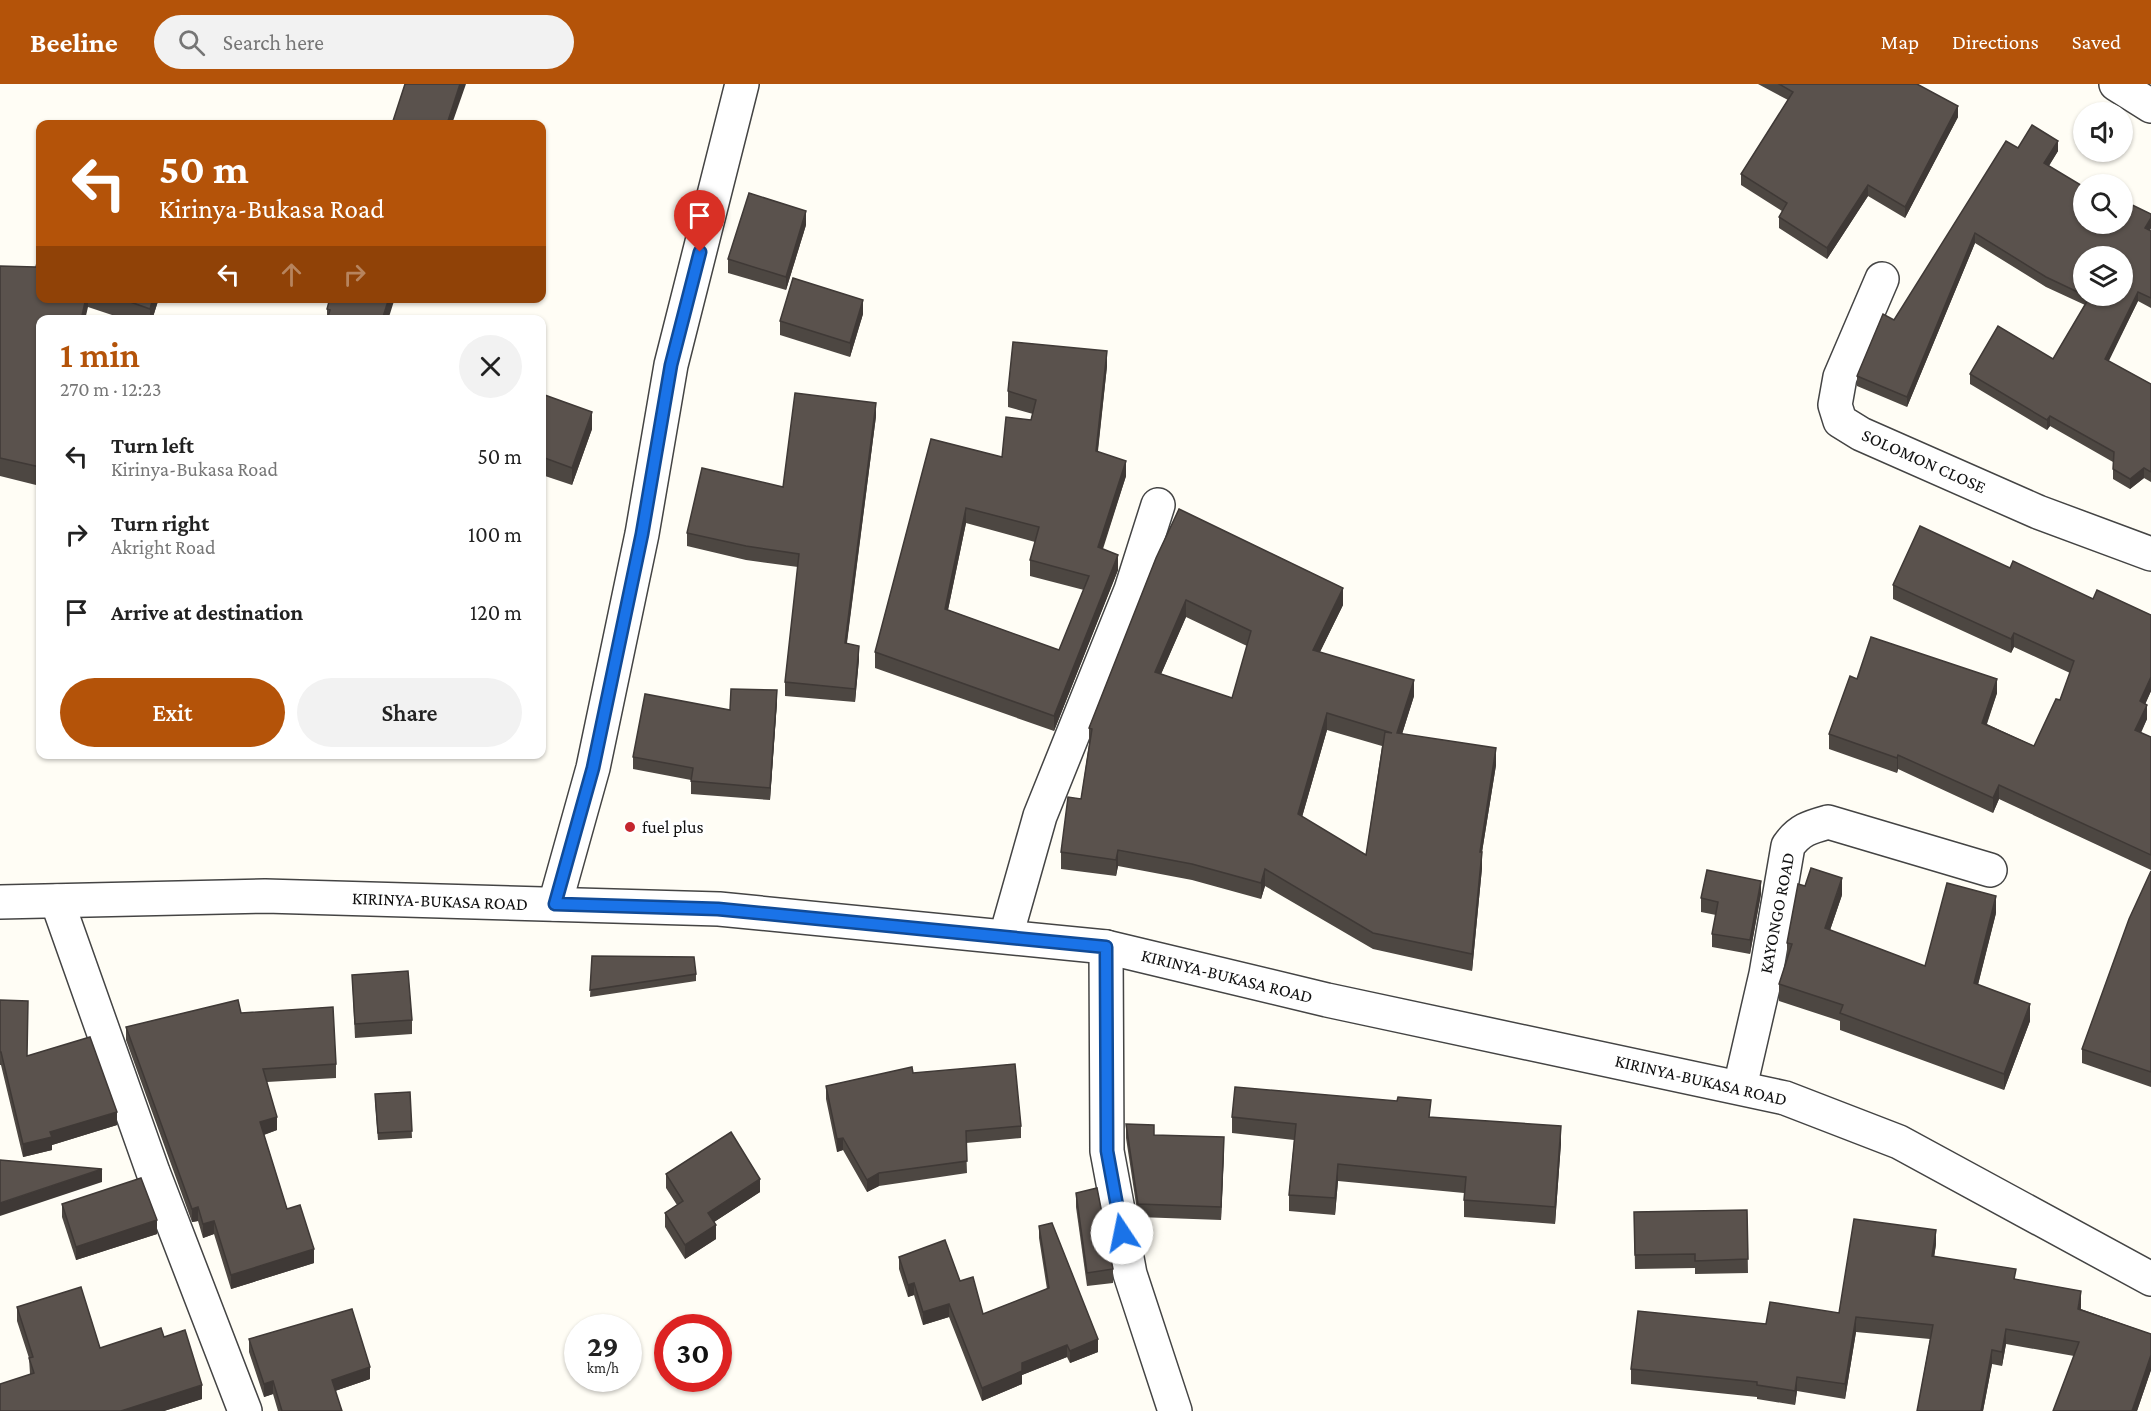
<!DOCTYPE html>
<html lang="en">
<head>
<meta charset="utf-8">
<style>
	:root { --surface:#fff; --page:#f2f2f2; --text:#222; --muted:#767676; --accent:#b45309 }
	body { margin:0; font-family:"Crimson Pro",serif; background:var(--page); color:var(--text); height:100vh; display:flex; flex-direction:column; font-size:22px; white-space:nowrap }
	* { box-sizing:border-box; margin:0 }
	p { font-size:20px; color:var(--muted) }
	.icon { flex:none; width:33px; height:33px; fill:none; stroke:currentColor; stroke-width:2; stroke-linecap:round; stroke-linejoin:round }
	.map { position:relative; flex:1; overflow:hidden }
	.drawer { position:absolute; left:36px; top:231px; width:510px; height:444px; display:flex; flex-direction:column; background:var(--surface); border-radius:12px; box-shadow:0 2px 4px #0004 }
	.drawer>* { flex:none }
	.banner { position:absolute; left:36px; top:36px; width:510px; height:183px; border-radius:12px; box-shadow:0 2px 4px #0004; background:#b45309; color:#fff; overflow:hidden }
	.tools { position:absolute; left:2073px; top:18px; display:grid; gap:12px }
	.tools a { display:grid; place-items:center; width:60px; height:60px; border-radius:50%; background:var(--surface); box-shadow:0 2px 4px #0004; font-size:30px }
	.speed { position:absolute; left:564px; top:1230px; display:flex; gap:12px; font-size:30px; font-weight:700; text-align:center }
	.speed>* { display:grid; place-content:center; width:78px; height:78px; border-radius:50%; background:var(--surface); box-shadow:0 2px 4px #0004; line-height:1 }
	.speed small { font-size:15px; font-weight:400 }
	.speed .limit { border:9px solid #d22; background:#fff; color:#111 }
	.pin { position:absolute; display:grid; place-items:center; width:51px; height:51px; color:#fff; margin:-62px -26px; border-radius:50% 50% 50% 0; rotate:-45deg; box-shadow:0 0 6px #0007 }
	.pin .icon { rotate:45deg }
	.me { position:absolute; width:66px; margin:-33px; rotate:349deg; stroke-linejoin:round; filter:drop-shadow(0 0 4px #0008) }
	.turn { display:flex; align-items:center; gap:21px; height:126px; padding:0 24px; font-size:27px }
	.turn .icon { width:78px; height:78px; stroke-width:2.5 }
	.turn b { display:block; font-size:42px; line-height:51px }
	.lanes { display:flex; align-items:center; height:57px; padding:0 24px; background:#0003; justify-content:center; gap:30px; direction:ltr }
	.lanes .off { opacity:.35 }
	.round { display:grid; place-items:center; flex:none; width:63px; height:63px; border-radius:32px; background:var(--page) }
	.summary { display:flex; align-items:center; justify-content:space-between; height:102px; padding:0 24px }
	h1 { font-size:36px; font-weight:600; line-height:45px; color:var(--accent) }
	.primary-button { display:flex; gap:12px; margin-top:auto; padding:12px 24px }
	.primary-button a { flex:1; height:69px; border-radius:36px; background:var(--accent); color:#fff; font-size:24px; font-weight:600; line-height:69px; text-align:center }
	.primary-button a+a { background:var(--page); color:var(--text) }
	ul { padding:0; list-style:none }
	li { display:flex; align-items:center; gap:18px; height:78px; padding:0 24px }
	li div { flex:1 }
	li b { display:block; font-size:22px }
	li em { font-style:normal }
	header { display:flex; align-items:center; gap:36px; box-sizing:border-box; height:84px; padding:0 30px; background:var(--accent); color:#fff }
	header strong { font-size:28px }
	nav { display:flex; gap:33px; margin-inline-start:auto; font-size:21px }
	.search { width:420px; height:54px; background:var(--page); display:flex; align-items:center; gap:15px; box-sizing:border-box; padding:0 21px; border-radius:33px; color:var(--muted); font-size:22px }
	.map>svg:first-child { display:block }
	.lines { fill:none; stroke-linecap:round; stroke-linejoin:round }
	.minor-casing { stroke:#444; stroke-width:36 }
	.minor { stroke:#fff; stroke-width:33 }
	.wall { fill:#4d4742; fill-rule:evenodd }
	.shaded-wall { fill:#3f3936 }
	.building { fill:#5a524d; stroke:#3f3936; stroke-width:1.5; fill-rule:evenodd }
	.route-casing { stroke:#114b97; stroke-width:15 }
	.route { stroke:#1a73e8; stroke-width:10 }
	.poi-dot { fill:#c4262e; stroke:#fff; stroke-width:2 }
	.labels { text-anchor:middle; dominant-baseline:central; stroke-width:6; stroke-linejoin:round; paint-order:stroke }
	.street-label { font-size:18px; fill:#111; stroke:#fff }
	.poi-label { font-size:18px; fill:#111; stroke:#fff; text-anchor:start }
</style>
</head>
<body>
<header>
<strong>Beeline</strong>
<div class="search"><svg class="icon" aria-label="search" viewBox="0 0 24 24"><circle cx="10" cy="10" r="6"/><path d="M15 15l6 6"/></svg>Search here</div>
<nav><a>Map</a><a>Directions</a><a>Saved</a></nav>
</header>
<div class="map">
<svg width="2151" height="1327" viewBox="0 0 2151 1327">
	<rect width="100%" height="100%" fill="#fffdf5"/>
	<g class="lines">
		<g class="minor-casing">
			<g id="minor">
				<polyline points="2116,0 2151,22"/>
				<polyline points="1882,195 1840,293 1835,321 1840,337 1861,350 2038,428 2151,470"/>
				<polyline points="57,817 153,1088 245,1327"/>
				<polyline points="0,818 265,812 719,825 1106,863 1327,916 1785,1014 1899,1058 2151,1195"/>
				<polyline points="555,820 593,684 642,450 671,281 742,0"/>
				<polyline points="1006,852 1040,732 1131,506 1158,421"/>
				<polyline points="1106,863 1107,1067 1130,1190 1175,1327"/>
				<path d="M1740 1003 1766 890 1788 762C1799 746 1810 743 1828 738L1990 786"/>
			</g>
		</g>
		<use href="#minor" class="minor"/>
	</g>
	<g class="wall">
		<polygon points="1758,0 1917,0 1958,33 1905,134 1868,112 1827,175 1779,144 1779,133 1782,127 1741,101 1741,90 1788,16"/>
		<path d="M2018 64 2058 67 2049 82 2084 140 2151 130V144L2150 147H2151V224L2138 217 2108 277 2151 300V398L2144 394 2130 405 2113 395V378L2050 342 2047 346 1970 300V290L2053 275 2085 221 2046 203 1975 159 1907 323 1857 302V292L1894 236ZM2084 172 2122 212H2084Z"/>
		<polygon points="806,141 786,206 728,189 728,175"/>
		<polygon points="0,182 40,214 159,214 152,236 127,236 88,223 40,236 40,402 0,392"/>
		<polygon points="395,214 327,236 327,225"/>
		<polygon points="863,230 850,273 780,251 780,237"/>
		<path d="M1107 282 1098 367 1126 392 1103 465 1118 486 1054 647 875 584V568L931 355 1002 373 1031 336 1033 330 1008 323V307ZM966 439 1035 458 1030 476V492L1084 506 1059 566 948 526Z"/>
		<polygon points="542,310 592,345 572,401 542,391"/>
		<polygon points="876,332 847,559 859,575 855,618 785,612 785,598 798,483 746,476 687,462 687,449 783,403"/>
		<path d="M1156 474 1343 521 1320 568 1414 612 1402 650 1496 681 1482 768V784L1472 887 1373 865 1265 802 1261 815 1192 796 1118 782 1116 792 1061 785V768L1081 715 1089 660V644ZM1186 533 1247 562 1232 614 1161 590ZM1327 646 1382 662 1366 771 1302 733Z"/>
		<polygon points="2010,484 2093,515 2151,531 2151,607 2145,620 2147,635 2141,649 2151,653 2151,786 1999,715 1993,729 1898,685 1897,689 1829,665 1829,650 1857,595 1997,609 1987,640 2034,662 2060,616 2070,589 2014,563 2011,569 1893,515 1893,501"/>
		<polygon points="777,618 770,716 691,710 691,696 633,685 633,673 730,626"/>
		<polygon points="2151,787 2151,1003 2082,979 2082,965"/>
		<polygon points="1761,810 1750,870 1712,863 1712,850 1716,831 1701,828 1701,814"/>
		<polygon points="1842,811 1830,846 1925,882 1996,829 1978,901 2030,937 2004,1006 1840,946 1840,937 1779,917 1779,900 1787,875 1787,859"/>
		<polygon points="592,872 696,890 696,897 590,913"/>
		<polygon points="352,891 412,936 412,950 355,954"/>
		<polygon points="0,916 27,972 117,1041 52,1061 52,1066 23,1073 1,981 0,981"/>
		<polygon points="241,929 336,980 336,994 267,998 277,1046 264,1051 287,1125 314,1179 231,1205 214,1150 203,1154 198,1137 192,1138 126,956 126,943"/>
		<polygon points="913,989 1021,1042 1021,1054 966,1059 967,1089 879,1102 867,1108 843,1066 837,1068 826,1015 826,1002"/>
		<polygon points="410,1008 412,1054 378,1056 375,1017"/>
		<polygon points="1232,1033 1431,1033 1561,1059 1555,1140 1464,1133 1464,1109 1338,1097 1335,1131 1289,1127 1289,1111 1294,1056 1232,1049"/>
		<polygon points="1126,1040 1154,1051 1224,1067 1221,1136 1138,1133 1126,1054"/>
		<polygon points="666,1090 760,1108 714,1138 716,1155 685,1175 665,1143 665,1129 677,1121 666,1104"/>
		<polygon points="1076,1109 1113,1185 1113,1199 1087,1202 1076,1123"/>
		<polygon points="62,1120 157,1150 76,1176 62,1133"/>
		<polygon points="1747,1126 1748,1189 1695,1190 1695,1184 1635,1185 1634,1128"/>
		<polygon points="1039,1142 1098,1268 1070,1279 1067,1273 1022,1291 1022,1300 982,1317 949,1233 923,1241 914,1211 908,1213 899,1185 899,1173 983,1230 1047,1205 1039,1154"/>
		<polygon points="1936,1160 1934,1173 2016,1195 2081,1221 2081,1225 2151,1250 2151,1286 2137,1327 2074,1272 2006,1260 2002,1282 1992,1280 1983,1327 1917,1327 1930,1255 1856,1248 1845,1315 1797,1307 1795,1321 1757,1315 1757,1313 1631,1300 1631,1285 1766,1240 1839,1229"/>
		<polygon points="17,1223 100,1264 164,1253 202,1315 164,1327 0,1327 30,1290 29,1274 17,1237"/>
		<polygon points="249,1255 370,1295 335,1307 342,1327 278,1327 273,1310 264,1313 249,1268"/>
	</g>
	<g class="shaded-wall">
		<polygon points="460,0 466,0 452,40 447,40"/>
		<polygon points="1958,22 1958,33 1905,134 1905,123"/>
		<polygon points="2058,57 2058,67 2044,89 2044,79"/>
		<polygon points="1868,101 1868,112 1827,175 1827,164"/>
		<polygon points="806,127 806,141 786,206 786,193"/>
		<polygon points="2151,134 2151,144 2145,154 2145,144"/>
		<polygon points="1975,149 1975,159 1907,323 1907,313"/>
		<polygon points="2138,208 2138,217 2105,285 2105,275"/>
		<polygon points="86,214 88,214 88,223 85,236 81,236"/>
		<polygon points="153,214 159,214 152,236 150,236 150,225"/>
		<polygon points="389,214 395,214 388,236 382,236"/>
		<polygon points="863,216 863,230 850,273 850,259"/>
		<polygon points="1107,267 1107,282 1096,382 1096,367"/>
		<polygon points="876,319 876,332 845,572 845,559"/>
		<polygon points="592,328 592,345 572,401 572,384"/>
		<polygon points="2050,332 2050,342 2047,346 2047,336"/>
		<polygon points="1126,377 1126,392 1098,478 1098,463"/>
		<polygon points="2144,384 2144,394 2130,405 2130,395"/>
		<polygon points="966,424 966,439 945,540 945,525"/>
		<polygon points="1118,471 1118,486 1054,647 1054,632"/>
		<polygon points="1343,504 1343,521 1313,582 1313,566"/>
		<polygon points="1186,516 1186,533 1155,604 1155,588"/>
		<polygon points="2014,549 2014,563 2011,569 2011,555"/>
		<polygon points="859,562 859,575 855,618 855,605"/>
		<polygon points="2151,593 2151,607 2140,632 2140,617"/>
		<polygon points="1997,595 1997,609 1982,653 1982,639"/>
		<polygon points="1414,596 1414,612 1397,666 1397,649"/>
		<polygon points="777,606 777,618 770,716 770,704"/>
		<polygon points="2147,621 2147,635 2135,660 2135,646"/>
		<polygon points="1327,629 1327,646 1298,747 1298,730"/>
		<polygon points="1496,664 1496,681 1482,768 1482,784 1472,887 1472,870 1480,768"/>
		<polygon points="1898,671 1898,685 1897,689 1897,674"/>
		<polygon points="1999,701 1999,715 1993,729 1993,714"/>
		<polygon points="1118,766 1118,782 1116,792 1116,776"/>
		<polygon points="1265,785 1265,802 1261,815 1261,799"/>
		<polygon points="1842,794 1842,811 1825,861 1825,844"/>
		<polygon points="1761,797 1761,810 1750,870 1750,856"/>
		<polygon points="1996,812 1996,829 1974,916 1974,899"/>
		<polygon points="2030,920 2030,937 2004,1006 2004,990"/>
		<polygon points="117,1028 117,1041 52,1061 52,1066 23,1073 23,1060 50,1048"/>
		<polygon points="277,1033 277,1046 260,1052 260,1038"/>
		<polygon points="1561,1042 1561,1059 1555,1140 1555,1123"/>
		<polygon points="1224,1053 1224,1067 1221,1136 1221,1123"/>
		<polygon points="843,1054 843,1066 837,1068 837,1055"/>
		<polygon points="1338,1080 1338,1097 1335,1131 1335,1114"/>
		<polygon points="102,1085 102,1098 0,1132 0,1119"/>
		<polygon points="879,1089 879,1102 867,1108 867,1096"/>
		<polygon points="760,1095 760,1108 708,1142 708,1129"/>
		<polygon points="198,1123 198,1137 192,1138 192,1125"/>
		<polygon points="157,1136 157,1150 76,1176 76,1163"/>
		<polygon points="214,1137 214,1150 203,1154 203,1140"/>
		<polygon points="716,1141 716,1155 685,1175 685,1161"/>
		<polygon points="1936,1146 1936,1160 1932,1187 1932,1172"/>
		<polygon points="314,1165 314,1179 231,1205 231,1191"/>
		<polygon points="914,1199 914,1211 908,1213 908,1201"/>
		<polygon points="2081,1207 2081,1221 2078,1239 2078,1225"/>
		<polygon points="949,1220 949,1233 923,1241 923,1228"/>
		<polygon points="1856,1233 1856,1248 1845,1315 1845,1300"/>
		<polygon points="2006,1245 2006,1260 2002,1282 2002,1268"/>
		<polygon points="1098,1255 1098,1268 1070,1279 1070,1267"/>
		<polygon points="1067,1261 1067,1273 1022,1291 1022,1300 982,1317 982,1304 1022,1279"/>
		<polygon points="1992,1266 1992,1280 1983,1327 1981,1327"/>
		<polygon points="2151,1271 2151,1286 2137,1327 2132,1327"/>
		<polygon points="370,1283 370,1295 332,1308 332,1296"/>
		<polygon points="1797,1293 1797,1307 1795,1321 1795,1307"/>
		<polygon points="273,1297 273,1310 264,1313 264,1300"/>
		<polygon points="202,1301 202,1315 164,1327 121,1327"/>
	</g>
	<g class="building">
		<polygon points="405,0 460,0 447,40 392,40"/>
		<polygon points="1779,0 1917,0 1958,22 1905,123 1868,101 1827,164 1779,133 1787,119 1741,90 1793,8"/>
		<polygon points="2032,41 2058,57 2044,79 2084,103 2084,140 2122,140 2122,116 2151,130 2151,134 2145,144 2151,147 2151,214 2138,208 2105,275 2151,300 2151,388 2144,384 2130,395 2113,385 2114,368 2050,332 2047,336 1970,290 1998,242 2053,275 2089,214 2085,212 2122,212 2122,172 2084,172 2084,211 2046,193 1975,149 1907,313 1857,292 1883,230 1894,236 2006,57 2018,64"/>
		<polygon points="749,109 806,127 786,193 728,175"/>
		<polygon points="40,167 40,214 86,214 81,236 40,236 40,383 0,374 0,182 36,183"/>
		<polygon points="793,194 863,216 850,259 780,237"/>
		<polygon points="119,214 153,214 150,225"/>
		<polygon points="330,214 389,214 382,236 327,236 330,226 327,225"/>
		<path d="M1013 258 1107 267 1096 367 1126 377 1098 463 1118 471 1054 632 875 568 931 355 1002 373 1006 333 1031 336 1036 316 1008 307ZM966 424 1039 443 1030 476 1089 492 1059 566 945 525Z"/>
		<polygon points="795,309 876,319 845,559 859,562 855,605 785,598 799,470 746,462 687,449 702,384 783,403"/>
		<polygon points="542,310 592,328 572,384 542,373"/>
		<path d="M1179 425 1343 504 1313 566 1414 596 1397 649 1496 664 1480 768H1482L1472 870 1373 849 1265 785 1261 799 1192 780 1118 766 1116 776 1061 768 1068 713 1081 715 1092 645 1089 644 1156 474ZM1186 516 1251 547 1232 614 1155 588ZM1327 629 1392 649 1385 648 1366 771 1298 730Z"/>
		<polygon points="1920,442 2010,484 2013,477 2093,515 2097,506 2151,531 2151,593 2140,617 2147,621 2135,646 2151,653 2151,771 1999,701 1993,714 1898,671 1897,674 1829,650 1850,592 1857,595 1871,553 1997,595 1982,639 2034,662 2056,615 2060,616 2074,577 2014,549 2011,555 1893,501"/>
		<polygon points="731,605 777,606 770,704 691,697 693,684 633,673 645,610 730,626"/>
		<polygon points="1811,784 1842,794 1825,844 1925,882 1947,799 1996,812 1974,899 2030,920 2004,990 1840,929 1843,921 1779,900 1792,860 1787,859 1798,800 1805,802"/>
		<polygon points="1707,786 1761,797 1750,856 1712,850 1718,818 1701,814"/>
		<polygon points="2151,787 2151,988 2082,965 2129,835"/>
		<polygon points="592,872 694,873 696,890 590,906"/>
		<polygon points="408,887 412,936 355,940 352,891"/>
		<polygon points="0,916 28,917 27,972 90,953 117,1028 50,1048 52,1053 23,1060 1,968 0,968"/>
		<polygon points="238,916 241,929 333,923 336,980 263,985 277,1033 260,1038 287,1125 300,1121 314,1165 231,1191 214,1137 203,1140 198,1123 192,1125 126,943"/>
		<polygon points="1015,980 1021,1042 966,1047 967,1077 879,1089 867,1096 843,1054 837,1055 826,1002 912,983 913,989"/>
		<polygon points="1235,1003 1397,1017 1398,1013 1431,1016 1429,1033 1561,1042 1555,1123 1464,1116 1466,1093 1338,1080 1335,1114 1289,1111 1296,1040 1232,1033"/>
		<polygon points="410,1008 412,1047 378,1049 375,1010"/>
		<polygon points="1126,1040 1154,1041 1154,1051 1224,1053 1221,1123 1138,1120"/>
		<polygon points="731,1048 760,1095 708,1129 716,1141 685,1161 665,1129 683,1117 666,1090"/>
		<polygon points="0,1076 102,1085 0,1119"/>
		<polygon points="141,1094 157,1136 76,1163 62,1120"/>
		<polygon points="1097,1104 1113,1185 1087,1189 1076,1109"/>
		<polygon points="1747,1126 1748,1175 1695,1177 1695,1170 1635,1171 1634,1128"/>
		<polygon points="1854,1135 1936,1146 1932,1172 2016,1185 2014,1195 2081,1207 2078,1225 2151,1250 2151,1271 2132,1327 2053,1327 2079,1258 2006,1245 2002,1268 1992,1266 1981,1327 1917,1327 1933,1241 1856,1233 1845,1300 1797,1293 1795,1307 1757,1301 1757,1298 1631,1285 1638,1227 1766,1240 1770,1218 1839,1229"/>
		<polygon points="1052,1139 1098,1255 1070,1267 1067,1261 1022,1279 1022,1287 982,1304 949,1220 923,1228 914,1199 908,1201 899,1173 945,1156 960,1197 973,1193 983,1230 1049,1204 1039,1142"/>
		<polygon points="81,1203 100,1264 161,1244 164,1253 185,1246 202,1301 121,1327 0,1327 0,1300 34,1289 29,1274 33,1273 17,1223"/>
		<polygon points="352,1225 370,1283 332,1296 342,1327 282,1327 273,1297 264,1300 249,1255"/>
	</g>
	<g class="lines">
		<g class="route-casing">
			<polyline id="route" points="700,168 671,281 642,450 593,684 555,820 718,825 1106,863 1107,1067 1122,1149"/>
		</g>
		<use href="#route" class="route"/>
	</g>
	<circle class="poi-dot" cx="630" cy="743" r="6"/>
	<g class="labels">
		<g class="street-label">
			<text transform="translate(1924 377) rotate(24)">SOLOMON CLOSE</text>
			<text transform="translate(440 817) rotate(2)">KIRINYA-BUKASA ROAD</text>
			<text transform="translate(1777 829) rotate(-79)">KAYONGO ROAD</text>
			<text transform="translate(1227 892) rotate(14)">KIRINYA-BUKASA ROAD</text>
			<text transform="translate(1701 996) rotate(13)">KIRINYA-BUKASA ROAD</text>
		</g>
		<g class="poi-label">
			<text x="642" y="743">fuel plus</text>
		</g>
	</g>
</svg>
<div class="tools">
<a><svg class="icon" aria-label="sound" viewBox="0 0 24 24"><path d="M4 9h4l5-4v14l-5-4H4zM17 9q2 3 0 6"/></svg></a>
<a><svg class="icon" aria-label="search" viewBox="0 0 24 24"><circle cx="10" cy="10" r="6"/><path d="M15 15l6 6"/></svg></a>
<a><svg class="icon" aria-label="layers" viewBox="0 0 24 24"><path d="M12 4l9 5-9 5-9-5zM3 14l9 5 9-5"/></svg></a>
</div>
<div class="speed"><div>29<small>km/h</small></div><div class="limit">30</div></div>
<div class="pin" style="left:700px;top:168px;background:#d93025"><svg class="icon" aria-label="arrive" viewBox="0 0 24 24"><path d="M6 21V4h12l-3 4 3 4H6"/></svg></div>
<svg class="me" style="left:1122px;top:1149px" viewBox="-20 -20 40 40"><circle r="19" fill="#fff"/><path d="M0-13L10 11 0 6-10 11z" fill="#1a73e8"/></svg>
<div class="banner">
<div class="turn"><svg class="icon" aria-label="left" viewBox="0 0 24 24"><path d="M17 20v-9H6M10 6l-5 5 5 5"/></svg><div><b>50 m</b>Kirinya-Bukasa Road</div></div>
<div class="lanes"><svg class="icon" aria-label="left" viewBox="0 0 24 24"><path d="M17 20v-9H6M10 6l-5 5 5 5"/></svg><svg class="icon off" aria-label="ahead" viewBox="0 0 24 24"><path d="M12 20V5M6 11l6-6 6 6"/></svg><svg class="icon off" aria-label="right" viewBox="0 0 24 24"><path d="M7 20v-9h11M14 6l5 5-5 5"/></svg></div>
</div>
<section class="drawer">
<div class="summary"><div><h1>1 min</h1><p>270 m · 12:23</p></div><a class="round"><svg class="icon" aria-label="close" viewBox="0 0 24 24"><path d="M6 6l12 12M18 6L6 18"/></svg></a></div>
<ul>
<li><svg class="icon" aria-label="left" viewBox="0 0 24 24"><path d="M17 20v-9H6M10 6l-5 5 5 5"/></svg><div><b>Turn left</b><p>Kirinya-Bukasa Road</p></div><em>50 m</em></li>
<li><svg class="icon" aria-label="right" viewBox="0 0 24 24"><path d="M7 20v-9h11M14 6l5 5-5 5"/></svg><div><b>Turn right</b><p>Akright Road</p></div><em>100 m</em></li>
<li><svg class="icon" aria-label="arrive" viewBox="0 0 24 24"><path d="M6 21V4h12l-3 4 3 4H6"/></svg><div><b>Arrive at destination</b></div><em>120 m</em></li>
</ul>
<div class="primary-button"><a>Exit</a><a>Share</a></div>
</section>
</div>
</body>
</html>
